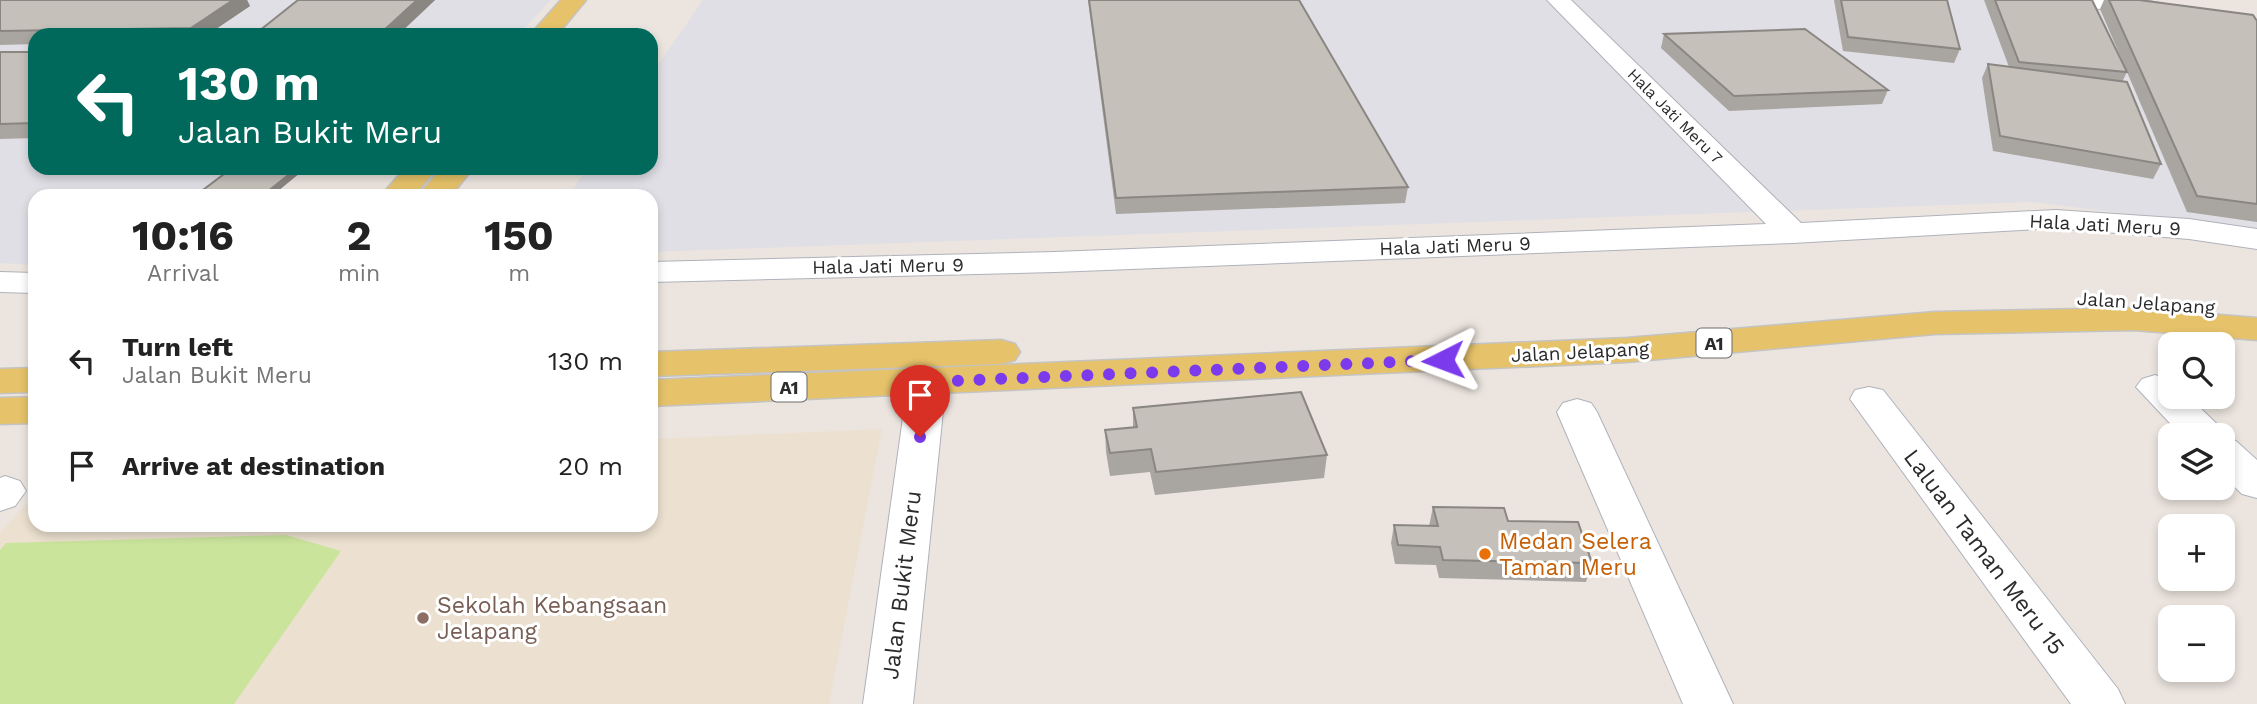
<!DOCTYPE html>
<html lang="en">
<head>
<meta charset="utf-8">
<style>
	:root { --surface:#fff; --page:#f2f2f2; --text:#222; --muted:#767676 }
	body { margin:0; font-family:"Work Sans",sans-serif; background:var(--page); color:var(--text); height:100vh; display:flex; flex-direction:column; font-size:26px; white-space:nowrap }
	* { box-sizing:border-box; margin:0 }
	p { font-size:23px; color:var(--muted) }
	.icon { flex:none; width:38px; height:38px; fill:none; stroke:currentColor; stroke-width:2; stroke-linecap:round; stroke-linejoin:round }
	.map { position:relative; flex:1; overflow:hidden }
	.side { position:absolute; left:28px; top:189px; width:630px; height:343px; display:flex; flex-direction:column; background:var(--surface); border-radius:21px; box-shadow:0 4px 10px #0003 }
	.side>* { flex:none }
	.guide { position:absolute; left:28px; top:28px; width:630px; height:147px; border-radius:21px; box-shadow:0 4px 10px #0003; background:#00695c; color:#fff; overflow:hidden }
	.fabs { position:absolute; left:2158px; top:332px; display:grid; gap:14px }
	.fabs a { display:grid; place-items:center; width:77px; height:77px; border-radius:14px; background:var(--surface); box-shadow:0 4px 10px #0003; font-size:35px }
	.pin { position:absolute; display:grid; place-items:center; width:60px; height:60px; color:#fff; margin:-72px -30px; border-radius:50% 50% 50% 0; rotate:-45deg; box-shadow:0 0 7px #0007 }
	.pin .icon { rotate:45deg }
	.me { position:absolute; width:77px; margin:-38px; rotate:267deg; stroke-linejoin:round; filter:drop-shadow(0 0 5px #0008) }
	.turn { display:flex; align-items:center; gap:24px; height:147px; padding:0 35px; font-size:32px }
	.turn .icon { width:91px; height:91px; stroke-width:2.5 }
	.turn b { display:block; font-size:49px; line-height:60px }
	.eta { display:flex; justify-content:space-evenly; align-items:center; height:119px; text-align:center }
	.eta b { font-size:42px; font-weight:700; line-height:49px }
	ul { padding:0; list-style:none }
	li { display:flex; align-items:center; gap:21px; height:105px; padding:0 35px }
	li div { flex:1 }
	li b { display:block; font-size:26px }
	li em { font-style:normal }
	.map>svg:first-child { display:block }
	.industrial { fill:#e0dfe5 }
	.education { fill:#ece1d0 }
	.pitch { fill:#cae49c }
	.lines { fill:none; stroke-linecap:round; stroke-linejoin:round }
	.minor-casing { stroke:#afb2bb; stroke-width:2 }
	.major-casing { stroke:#c4c4c4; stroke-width:3 }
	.minor { fill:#fff; fill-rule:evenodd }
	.major { fill:#e6c26a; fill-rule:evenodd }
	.wall { fill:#a9a5a0 }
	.shaded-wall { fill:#8a8682 }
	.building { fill:#c5c0ba; stroke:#8a8682; stroke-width:2 }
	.route { stroke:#7c3aed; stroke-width:12; stroke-dasharray:0 21.6 }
	.food-dot { fill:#e8710a; stroke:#fff; stroke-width:2.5 }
	.education-dot { fill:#8d6e63; stroke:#fff; stroke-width:2.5 }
	.labels { text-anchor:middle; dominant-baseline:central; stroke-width:6; stroke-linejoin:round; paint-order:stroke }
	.far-street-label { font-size:16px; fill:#2b2b2b; stroke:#fff }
	.shield { fill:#fff; stroke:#6b6b6b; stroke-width:2 }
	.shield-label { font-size:18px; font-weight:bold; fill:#2b2b2b }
	.street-label { font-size:19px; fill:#2b2b2b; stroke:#fff }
	.near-food-label { font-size:23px; fill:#c56008; stroke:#fff; text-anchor:start }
	.near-street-label { font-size:23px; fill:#2b2b2b; stroke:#fff }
	.near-education-label { font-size:23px; fill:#785e54; stroke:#fff; text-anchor:start }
</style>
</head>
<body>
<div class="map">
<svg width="2257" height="704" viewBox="0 0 2257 704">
	<rect width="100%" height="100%" fill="#ece5df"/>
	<g class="industrial">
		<polygon points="0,0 551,0 518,35 35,35 35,168 232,168 196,196 35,196 35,265 0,263"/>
		<polygon points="703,0 2047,0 2257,28 2257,230 2031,202 651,252 651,196 568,196 587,168 651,168 651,75"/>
	</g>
	<polygon class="education" points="882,429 829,704 0,704 0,532 35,495 35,525 651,525 651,439"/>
	<polygon class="pitch" points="286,535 341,551 234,704 0,704 0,550 6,543"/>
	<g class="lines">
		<g class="minor-casing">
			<g id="minor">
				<polygon points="1547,0 1571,0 1801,223 2056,210 2189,219 2257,229 2257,249 2189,239 2056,228 1793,243 1055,272 651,282 651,262 1055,252 1766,224"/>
				<polygon points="2072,0 2143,0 2160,3 2164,8 2160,13 2152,15 2083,7 2075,5"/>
				<polygon points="0,272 35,273 35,293 0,292"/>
				<polygon points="927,370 940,374 946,382 913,704 863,704 908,382 914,374"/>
				<polygon points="2155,375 2170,380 2170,397 2189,397 2220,427 2225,438 2236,441 2257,460 2257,498 2242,494 2222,475 2222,436 2182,436 2136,387 2142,379"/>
				<polygon points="1869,387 1883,390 2118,689 2125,704 2071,704 1850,399 1855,390"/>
				<polygon points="1577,399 1591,403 1597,412 1733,704 1683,704 1557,412 1563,403"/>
				<polygon points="5,476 20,481 26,491 15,506 0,511 0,478"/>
			</g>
		</g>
		<g class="major-casing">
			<g id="major">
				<polygon points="561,0 586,0 557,35 530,35"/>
				<polygon points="405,168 437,168 414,196 381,196"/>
				<polygon points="441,168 473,168 451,196 418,196"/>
				<polygon points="2134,308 2257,318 2257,340 2134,330 1935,334 1627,362 651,406 651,380 1627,338 1935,312"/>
				<polygon points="1001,340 1015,344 1020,352 1015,360 1001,364 651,376 651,352"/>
				<polygon points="35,368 35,392 0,393 0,369"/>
				<polygon points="35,397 35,423 0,424 0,398"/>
			</g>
		</g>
		<use href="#minor" class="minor"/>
		<use href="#major" class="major"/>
	</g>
	<g class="wall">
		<polygon points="0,0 247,0 250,6 207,35 35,35 35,44 0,45"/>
		<polygon points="298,0 435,0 398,35 254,35"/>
		<polygon points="1088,0 1299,0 1408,187 1405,203 1116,214"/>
		<polygon points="1834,0 1947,0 1960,49 1954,63 1843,51"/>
		<polygon points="1984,0 2092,0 2127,72 2122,82 2161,164 2153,179 1993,151 1982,78 1988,64 2009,67"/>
		<polygon points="2104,0 2139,0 2257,21 2257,222 2187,212 2100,9"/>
		<polygon points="1664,34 1888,90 1882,104 1729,111 1661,48"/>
		<polygon points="0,52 35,52 35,138 0,139"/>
		<polygon points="1133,408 1327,455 1324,478 1155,495 1150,472 1110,476 1106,452 1105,430 1133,427"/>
		<polygon points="1433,507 1508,521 1592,563 1586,582 1439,578 1436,565 1395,564 1391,543 1394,525 1429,526"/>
	</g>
	<g class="shaded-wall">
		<polygon points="233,0 247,0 250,6 207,35 194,35 191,28"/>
		<polygon points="417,0 435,0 398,35 383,35 382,32"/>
		<polygon points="298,168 300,173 272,196 262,196"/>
	</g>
	<g class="building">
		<polygon points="0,0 233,0 191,28 0,31"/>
		<polygon points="298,0 417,0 382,32 351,33 349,35 254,35"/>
		<polygon points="1089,0 1299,0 1408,187 1116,198"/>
		<polygon points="1841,0 1947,0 1960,49 1848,37"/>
		<polygon points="1995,0 2092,0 2127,72 2019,62"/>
		<polygon points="2109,0 2139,0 2253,15 2257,21 2257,204 2197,196"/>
		<polygon points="1805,29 1888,90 1734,96 1664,34"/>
		<polygon points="0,52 35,52 35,123 0,124"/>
		<polygon points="1988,64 2127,82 2161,164 2000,136"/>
		<polygon points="232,168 297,168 262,196 195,196"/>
		<polygon points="1301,392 1327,455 1156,472 1151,449 1110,453 1105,430 1137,427 1133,408"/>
		<polygon points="1433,507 1504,508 1508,521 1578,522 1592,563 1443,560 1440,547 1398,545 1394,525 1438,526"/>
	</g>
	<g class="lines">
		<polyline class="route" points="920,437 927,382 1443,360"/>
	</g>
	<circle class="food-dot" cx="1485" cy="554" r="7"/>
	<circle class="education-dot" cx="423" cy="618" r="7"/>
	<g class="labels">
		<g class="far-street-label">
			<text transform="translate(1675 116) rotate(45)">Hala Jati Meru 7</text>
		</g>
		<g class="shield">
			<rect x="1696.5" y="328.5" width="35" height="29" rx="5"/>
			<rect x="771.5" y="372.5" width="35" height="29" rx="5"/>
		</g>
		<g class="shield-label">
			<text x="1714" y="343">A1</text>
			<text x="789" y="387">A1</text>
		</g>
		<g class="street-label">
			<text transform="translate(2105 225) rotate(3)">Hala Jati Meru 9</text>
			<text transform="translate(1455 246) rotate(-2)">Hala Jati Meru 9</text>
			<text transform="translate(888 266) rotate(-1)">Hala Jati Meru 9</text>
			<text transform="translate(2146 303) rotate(4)">Jalan Jelapang</text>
			<text transform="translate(1580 352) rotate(-3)">Jalan Jelapang</text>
		</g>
		<g class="near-food-label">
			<text x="1499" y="541">Medan Selera<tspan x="1499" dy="26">Taman Meru</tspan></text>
		</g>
		<g class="near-street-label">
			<text transform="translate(1984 552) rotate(53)">Laluan Taman Meru 15</text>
			<text transform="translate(902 585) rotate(-83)">Jalan Bukit Meru</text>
		</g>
		<g class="near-education-label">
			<text x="437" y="605">Sekolah Kebangsaan<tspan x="437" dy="26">Jelapang</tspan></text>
		</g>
	</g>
</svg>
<div class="fabs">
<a><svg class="icon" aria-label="search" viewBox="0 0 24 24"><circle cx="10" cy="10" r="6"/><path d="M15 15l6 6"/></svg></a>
<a><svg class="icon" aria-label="layers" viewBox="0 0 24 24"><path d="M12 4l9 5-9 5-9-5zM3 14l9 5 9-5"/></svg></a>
<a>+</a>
<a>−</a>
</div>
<div class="pin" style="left:920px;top:437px;background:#d93025"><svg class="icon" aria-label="arrive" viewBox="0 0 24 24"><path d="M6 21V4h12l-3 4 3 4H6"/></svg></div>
<svg class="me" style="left:1443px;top:360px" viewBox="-20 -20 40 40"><path d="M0-17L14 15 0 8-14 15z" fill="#7c3aed" stroke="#fff" stroke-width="4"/></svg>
<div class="guide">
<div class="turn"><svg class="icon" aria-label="left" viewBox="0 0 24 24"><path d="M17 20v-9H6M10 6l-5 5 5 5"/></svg><div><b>130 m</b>Jalan Bukit Meru</div></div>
</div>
<section class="side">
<div class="eta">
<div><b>10:16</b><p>Arrival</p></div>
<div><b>2</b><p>min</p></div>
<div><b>150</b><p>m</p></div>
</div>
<ul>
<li><svg class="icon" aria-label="left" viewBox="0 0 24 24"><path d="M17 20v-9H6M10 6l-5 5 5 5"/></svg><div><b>Turn left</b><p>Jalan Bukit Meru</p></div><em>130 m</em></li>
<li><svg class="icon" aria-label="arrive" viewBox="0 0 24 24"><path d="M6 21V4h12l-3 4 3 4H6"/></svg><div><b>Arrive at destination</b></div><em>20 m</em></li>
</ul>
</section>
</div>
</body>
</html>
